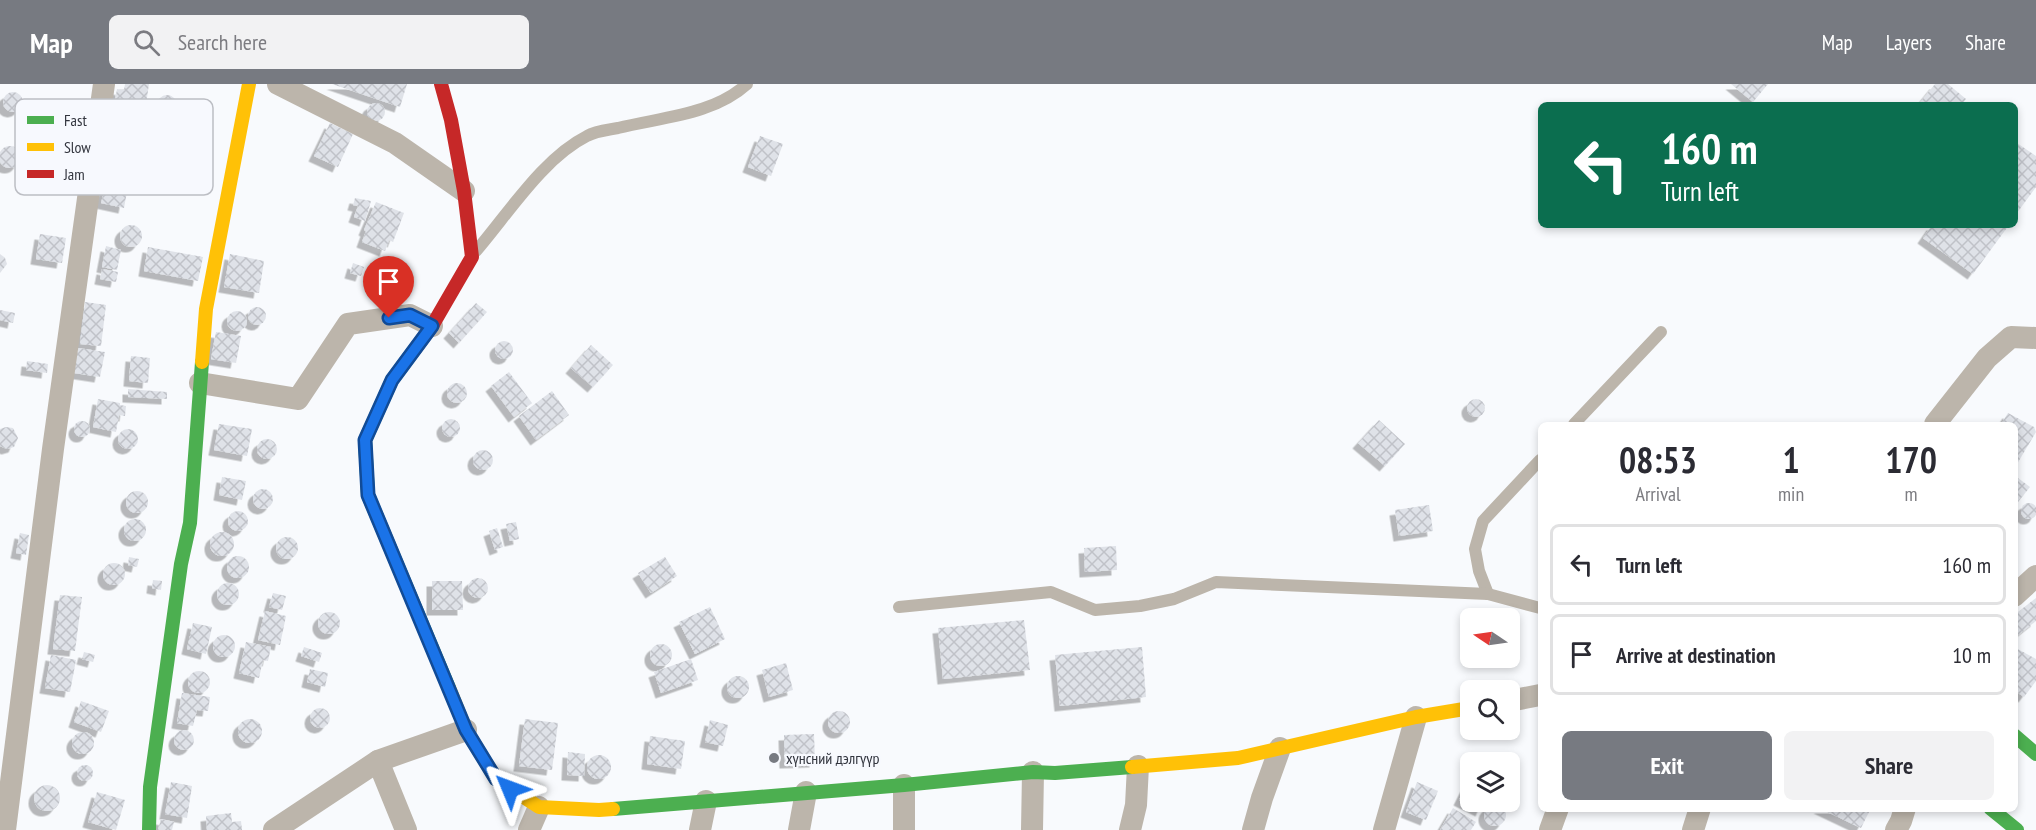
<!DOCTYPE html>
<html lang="en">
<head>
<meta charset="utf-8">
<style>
	:root { --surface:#fff; --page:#f2f2f3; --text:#2b2b33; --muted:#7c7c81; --line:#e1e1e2; --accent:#777a81 }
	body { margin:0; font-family:"PT Sans Narrow",sans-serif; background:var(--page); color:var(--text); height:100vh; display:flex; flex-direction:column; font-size:22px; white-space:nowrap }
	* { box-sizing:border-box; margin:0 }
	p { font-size:20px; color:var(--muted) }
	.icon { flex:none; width:33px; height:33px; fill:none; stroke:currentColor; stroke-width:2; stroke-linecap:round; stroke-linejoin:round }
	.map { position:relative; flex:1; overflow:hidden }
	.drawer { position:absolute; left:1538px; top:338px; width:480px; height:390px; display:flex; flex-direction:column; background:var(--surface); border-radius:9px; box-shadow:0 3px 9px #0003 }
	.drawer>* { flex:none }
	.hud { position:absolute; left:1538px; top:18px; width:480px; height:126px; border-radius:9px; box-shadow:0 3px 9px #0003; background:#0b6e4f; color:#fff; overflow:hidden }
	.needle { width:39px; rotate:283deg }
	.fabs { position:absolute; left:1460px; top:524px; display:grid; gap:12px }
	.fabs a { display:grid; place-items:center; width:60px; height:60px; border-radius:9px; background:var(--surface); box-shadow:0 3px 9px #0003; font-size:30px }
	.pin { position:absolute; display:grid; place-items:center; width:51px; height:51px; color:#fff; margin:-62px -26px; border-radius:50% 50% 50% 0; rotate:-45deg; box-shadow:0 0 6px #0007 }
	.pin .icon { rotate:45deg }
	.me { position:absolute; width:66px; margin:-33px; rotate:314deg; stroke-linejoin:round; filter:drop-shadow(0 0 4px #0008) }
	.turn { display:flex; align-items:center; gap:21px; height:126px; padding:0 24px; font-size:27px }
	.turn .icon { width:78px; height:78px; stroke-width:2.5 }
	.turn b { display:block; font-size:42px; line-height:51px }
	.eta { display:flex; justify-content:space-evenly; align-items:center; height:102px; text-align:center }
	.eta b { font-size:36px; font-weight:600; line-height:42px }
	.cta { display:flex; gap:12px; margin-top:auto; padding:12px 24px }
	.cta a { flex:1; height:69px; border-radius:9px; background:var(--accent); color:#fff; font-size:24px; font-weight:600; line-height:69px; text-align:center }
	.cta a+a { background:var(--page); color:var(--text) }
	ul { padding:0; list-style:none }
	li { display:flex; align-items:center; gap:18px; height:81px; margin:0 12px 9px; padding:0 12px; border:3px solid var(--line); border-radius:9px }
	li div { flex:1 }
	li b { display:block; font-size:22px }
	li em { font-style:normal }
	header { display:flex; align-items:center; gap:36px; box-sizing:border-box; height:84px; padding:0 30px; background:var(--accent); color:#fff }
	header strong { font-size:28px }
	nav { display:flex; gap:33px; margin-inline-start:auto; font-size:21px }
	.search { width:420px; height:54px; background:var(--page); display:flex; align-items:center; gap:15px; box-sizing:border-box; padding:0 21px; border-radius:9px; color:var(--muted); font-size:22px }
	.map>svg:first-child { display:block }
	.building { fill:url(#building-cross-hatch); filter:url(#shadow) }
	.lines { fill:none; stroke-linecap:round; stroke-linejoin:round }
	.lane { stroke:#bcb5ab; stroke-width:12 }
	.street { stroke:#bcb5ab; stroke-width:22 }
	.fast { stroke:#4caf50; stroke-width:14 }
	.slow { stroke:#ffc107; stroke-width:14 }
	.jam { stroke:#c62828; stroke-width:14 }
	.route-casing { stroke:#114b97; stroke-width:15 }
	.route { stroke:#1a73e8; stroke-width:10 }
	.poi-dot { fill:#777a81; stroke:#f7f9fe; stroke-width:2 }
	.labels { text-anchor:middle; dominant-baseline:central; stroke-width:4.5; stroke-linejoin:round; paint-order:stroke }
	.poi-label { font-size:16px; fill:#32353e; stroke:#f7f9fe; text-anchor:start }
	.key { fill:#f7f9fe; stroke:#bcbec4; stroke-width:1.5 }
	.key-label { font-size:16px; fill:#32353e }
</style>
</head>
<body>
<header>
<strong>Map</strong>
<div class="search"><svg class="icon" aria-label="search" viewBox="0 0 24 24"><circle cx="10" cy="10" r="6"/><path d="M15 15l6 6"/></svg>Search here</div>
<nav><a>Map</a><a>Layers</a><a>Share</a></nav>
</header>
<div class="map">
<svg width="2036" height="746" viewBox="0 0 2036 746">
	<defs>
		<pattern id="building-cross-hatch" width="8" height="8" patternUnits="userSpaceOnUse" patternTransform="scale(1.5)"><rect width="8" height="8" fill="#dfe2e8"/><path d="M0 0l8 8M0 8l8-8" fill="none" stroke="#c0c2c8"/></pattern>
		<filter id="shadow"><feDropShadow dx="-5.5" dy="5.5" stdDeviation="0" flood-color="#0004"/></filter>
	</defs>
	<rect width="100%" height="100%" fill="#f8fafd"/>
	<g class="building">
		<polygon points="125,0 149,0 143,41 119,37 120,23 114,22 117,5 124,6"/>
		<polygon points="332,0 407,0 400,23"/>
		<polygon points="1731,0 1768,0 1753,18"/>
		<polygon points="1935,0 1948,0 1966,15 1961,21 1918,21"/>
		<circle cx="13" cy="18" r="10"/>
		<circle cx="167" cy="21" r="10"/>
		<circle cx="376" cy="28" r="9"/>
		<polygon points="330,39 353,50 338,83 314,72"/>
		<polygon points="760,52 783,60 771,92 748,83"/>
		<polygon points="2014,57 2036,72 2036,103 2014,133"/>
		<circle cx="10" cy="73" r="11"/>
		<polygon points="109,90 127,93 125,101 128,102 124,124 101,119"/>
		<polygon points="355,114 371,117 365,137 354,133 358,122 353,121"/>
		<polygon points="376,118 404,129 393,158 389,156 385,167 362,158 366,147 364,146"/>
		<circle cx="131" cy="152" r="11"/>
		<polygon points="1932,141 2009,141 1973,190 1923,154"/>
		<polygon points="40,150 66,154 62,179 36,175"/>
		<polygon points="106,162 121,166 117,186 102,183"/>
		<polygon points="148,163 203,173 198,197 144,187"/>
		<polygon points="0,170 5,174 7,180 0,189"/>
		<polygon points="230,170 264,177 259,209 224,203"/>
		<polygon points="353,179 364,183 361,192 350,189"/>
		<polygon points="102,185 118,188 116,198 100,195"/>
		<polygon points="85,218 106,221 101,262 80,260"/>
		<polygon points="476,219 487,228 459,259 449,249"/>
		<circle cx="257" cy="232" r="9"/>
		<polygon points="0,226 15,229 13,239 0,236"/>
		<circle cx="237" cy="237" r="10"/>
		<polygon points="216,248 241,252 236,279 211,275"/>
		<circle cx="504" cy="266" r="9"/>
		<polygon points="591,261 613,281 593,303 571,284"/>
		<polygon points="78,264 105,268 100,293 74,289"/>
		<polygon points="131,272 150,274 148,299 129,297"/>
		<polygon points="27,277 48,280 47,289 26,286"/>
		<polygon points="509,288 532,319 514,333 491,302"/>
		<circle cx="457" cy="309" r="10"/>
		<polygon points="128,305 167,308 167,315 128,313"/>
		<polygon points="552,307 569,331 536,356 519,332"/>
		<circle cx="1476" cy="324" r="9"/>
		<polygon points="98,315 120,319 120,321 126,322 125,332 119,331 116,348 93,343"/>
		<polygon points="2008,329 2034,343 2036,348 2017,380 2014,378 2014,340 2001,340"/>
		<circle cx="451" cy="344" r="9"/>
		<polygon points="1379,336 1405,360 1385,382 1358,359"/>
		<circle cx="82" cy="345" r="8"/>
		<polygon points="219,340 252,345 247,372 214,366"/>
		<polygon points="6,343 13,344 18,354 14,363 7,365 0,362 0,345"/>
		<circle cx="128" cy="355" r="10"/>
		<circle cx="267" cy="365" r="10"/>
		<circle cx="483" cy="376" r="10"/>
		<polygon points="2014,391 2030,403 2014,423"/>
		<polygon points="222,393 246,397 242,416 219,411"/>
		<circle cx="263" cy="415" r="10"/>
		<circle cx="137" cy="418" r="11"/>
		<circle cx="2029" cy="427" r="8"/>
		<polygon points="1429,421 1433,447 1399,452 1395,426"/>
		<circle cx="238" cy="437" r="10"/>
		<circle cx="135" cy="446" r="11"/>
		<polygon points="516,438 519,455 510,457 506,440"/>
		<polygon points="497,444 503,463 495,466 489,447"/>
		<circle cx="222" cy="460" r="12"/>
		<polygon points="20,449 29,451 26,471 16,469"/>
		<circle cx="287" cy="464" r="11"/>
		<polygon points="1116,462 1117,486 1085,488 1084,464"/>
		<circle cx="238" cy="483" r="11"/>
		<polygon points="129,473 139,475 137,483 128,481"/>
		<polygon points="665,473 677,492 651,509 638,489"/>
		<circle cx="114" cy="490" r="11"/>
		<circle cx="478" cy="504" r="10"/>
		<polygon points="153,496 162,497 161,506 152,504"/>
		<polygon points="432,497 462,497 463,526 432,526"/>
		<circle cx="228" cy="510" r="11"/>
		<polygon points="273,509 286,512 282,526 269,523"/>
		<polygon points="60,511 82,513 75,567 53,565"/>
		<polygon points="2036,514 2036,537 2017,552 2014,549 2014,531"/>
		<polygon points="710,523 725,555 695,570 679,538"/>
		<polygon points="265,527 286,532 280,561 258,556"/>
		<circle cx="329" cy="539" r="11"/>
		<polygon points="1024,536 1030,586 943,595 938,544"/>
		<polygon points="193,539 212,543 206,570 187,565"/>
		<circle cx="224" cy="562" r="11"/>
		<polygon points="246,558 271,563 268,577 263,576 259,594 239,589"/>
		<circle cx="661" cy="571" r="11"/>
		<polygon points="304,563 322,569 319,578 301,572"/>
		<polygon points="1142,563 1146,613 1060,622 1055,571"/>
		<polygon points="2014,563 2036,575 2036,597 2024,613 2014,606"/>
		<polygon points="84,568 95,571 93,578 82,575"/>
		<polygon points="51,571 76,576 70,608 45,604"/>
		<polygon points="691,575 698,596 661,609 654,588"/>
		<polygon points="786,579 793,606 769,613 762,586"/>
		<polygon points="310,585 328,589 325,603 307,598"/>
		<circle cx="199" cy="598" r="11"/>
		<circle cx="738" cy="603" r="11"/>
		<polygon points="182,609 210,613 208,627 197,626 193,642 177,639"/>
		<polygon points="81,617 109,627 101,648 74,638"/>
		<circle cx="320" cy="634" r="10"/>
		<circle cx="839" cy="638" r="11"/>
		<polygon points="525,635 558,639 552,686 519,682"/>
		<circle cx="250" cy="647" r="12"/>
		<polygon points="710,636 728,641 723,662 705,658"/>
		<circle cx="184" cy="656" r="10"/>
		<circle cx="83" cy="659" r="11"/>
		<polygon points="814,650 815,678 785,679 784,651"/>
		<polygon points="650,652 685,657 681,685 647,680"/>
		<polygon points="568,668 585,670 584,692 567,691"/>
		<circle cx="599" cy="683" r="12"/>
		<circle cx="85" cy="689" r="8"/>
		<polygon points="1470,694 1470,717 1485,717 1481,727 1459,716"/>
		<polygon points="171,698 192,702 187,734 165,730"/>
		<polygon points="1417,698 1438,707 1426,736 1406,728"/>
		<circle cx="47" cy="714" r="13"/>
		<polygon points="97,708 125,716 116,746 88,738"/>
		<circle cx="1495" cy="731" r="11"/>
		<polygon points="1453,724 1476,738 1471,746 1440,746"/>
		<polygon points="1819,724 1871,724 1861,744"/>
		<polygon points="231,729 232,738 241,737 242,746 207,746 206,732"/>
		<polygon points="161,735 174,738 172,746 158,746"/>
	</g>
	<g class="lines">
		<g class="lane">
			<path d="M476 167C508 130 543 74 587 52 596 47 608 46 618 44 662 33 713 31 747 0"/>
			<polyline points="1574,340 1661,248"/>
			<polyline points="1488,510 1479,487 1475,465 1483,437 1540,376"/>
			<polyline points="899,523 1051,508 1095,526 1140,522 1174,515 1216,498 1488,510 1540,524"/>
		</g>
		<g class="street">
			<polyline points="278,0 395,59 464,107"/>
			<polyline points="200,299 298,315 348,240 410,231 432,242"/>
			<polyline points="1935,340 1987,274 2011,253 2036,254"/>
			<polyline points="2014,512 2036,492"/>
			<polyline points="1509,617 1540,611"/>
			<polyline points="378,677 406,746"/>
			<polyline points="904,701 904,746"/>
			<polyline points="5,746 53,365 104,0"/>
			<polyline points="274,746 378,677 466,646"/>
			<polyline points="529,746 539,723"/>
			<polyline points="700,746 706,717"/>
			<polyline points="799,746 806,708"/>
			<polyline points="1032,746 1033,688"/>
			<polyline points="1130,746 1136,721 1138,682"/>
			<polyline points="1253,746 1262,714 1280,664"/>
			<polyline points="1384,746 1416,633"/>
			<polyline points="1550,746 1558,724"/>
			<polyline points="1693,746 1700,724"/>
			<polyline points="1896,746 1901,737 1905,724"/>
		</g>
		<g class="fast">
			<polyline points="415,265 392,296 365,356 368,411 449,604"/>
			<polyline points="2014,651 2036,670"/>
			<polyline points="1990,724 2017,746"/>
			<polyline points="613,725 904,701 1033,688 1055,689 1132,683"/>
			<polyline points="149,746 150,703 181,480 190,439 202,278"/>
		</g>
		<g class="slow">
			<polyline points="202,278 206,225 249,0"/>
			<polyline points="449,604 466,646 496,695 539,723 599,726 613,725"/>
			<polyline points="1132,683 1238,674 1416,633 1470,624"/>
		</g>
		<polyline class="jam" points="415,265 432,242 472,173 464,107 451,36 441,0"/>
	</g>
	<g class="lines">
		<g class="route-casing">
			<polyline id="route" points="389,234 410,231 432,242 392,296 365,356 368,411 466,646 496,695 510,705"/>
		</g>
		<use href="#route" class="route"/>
	</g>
	<circle class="poi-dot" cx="774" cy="674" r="6"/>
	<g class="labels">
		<g class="poi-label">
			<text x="786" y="674">хүнсний дэлгүүр</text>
		</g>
	</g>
	<rect x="15" y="15" width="198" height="96" rx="9" class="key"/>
	<rect x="27" y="32" width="27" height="8" fill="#4caf50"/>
	<rect x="27" y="59" width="27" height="8" fill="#ffc107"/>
	<rect x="27" y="86" width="27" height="8" fill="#c62828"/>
	<g class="key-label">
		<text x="64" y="42">Fast</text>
		<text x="64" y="69">Slow</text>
		<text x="64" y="96">Jam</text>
	</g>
</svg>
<div class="fabs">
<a><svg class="needle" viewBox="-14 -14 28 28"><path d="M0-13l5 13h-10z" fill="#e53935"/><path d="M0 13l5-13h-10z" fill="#7c7c81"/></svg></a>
<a><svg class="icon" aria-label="search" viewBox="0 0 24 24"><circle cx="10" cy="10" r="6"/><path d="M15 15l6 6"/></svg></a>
<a><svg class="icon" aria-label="layers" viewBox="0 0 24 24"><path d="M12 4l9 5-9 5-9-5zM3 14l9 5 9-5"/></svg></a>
</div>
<div class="pin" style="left:389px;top:234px;background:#d93025"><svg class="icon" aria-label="arrive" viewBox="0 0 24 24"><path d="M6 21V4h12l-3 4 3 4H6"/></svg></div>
<svg class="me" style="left:510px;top:705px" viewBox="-20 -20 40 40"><path d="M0-17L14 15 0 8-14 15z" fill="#1a73e8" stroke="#fff" stroke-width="4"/></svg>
<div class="hud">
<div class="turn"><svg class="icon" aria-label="left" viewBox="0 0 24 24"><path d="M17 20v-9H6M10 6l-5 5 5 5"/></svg><div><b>160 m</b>Turn left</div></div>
</div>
<section class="drawer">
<div class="eta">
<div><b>08:53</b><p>Arrival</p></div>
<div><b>1</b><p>min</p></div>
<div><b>170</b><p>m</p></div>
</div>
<ul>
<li><svg class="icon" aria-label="left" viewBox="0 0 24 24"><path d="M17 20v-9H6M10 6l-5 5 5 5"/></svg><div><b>Turn left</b></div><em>160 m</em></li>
<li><svg class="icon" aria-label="arrive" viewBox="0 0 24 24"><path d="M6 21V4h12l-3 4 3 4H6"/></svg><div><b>Arrive at destination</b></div><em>10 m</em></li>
</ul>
<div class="cta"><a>Exit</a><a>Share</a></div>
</section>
</div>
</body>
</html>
